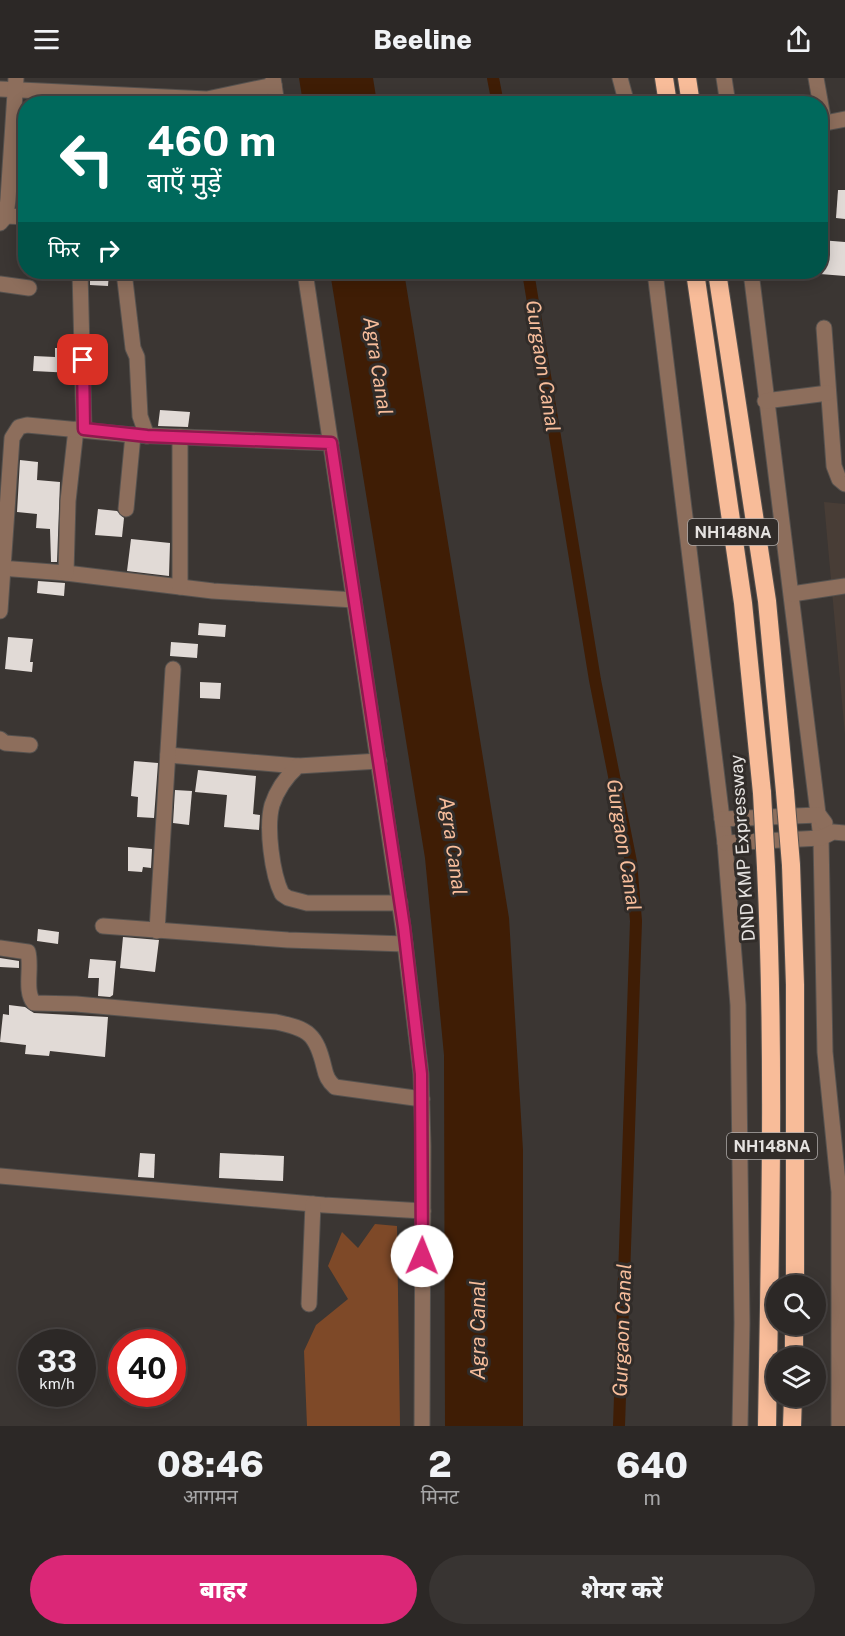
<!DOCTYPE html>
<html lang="hi">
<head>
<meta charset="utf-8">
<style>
	:root { --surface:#2c2826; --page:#383432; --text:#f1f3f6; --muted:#a6a6a7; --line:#484443; --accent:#db2777 }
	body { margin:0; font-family:"Public Sans","Noto Sans Devanagari",sans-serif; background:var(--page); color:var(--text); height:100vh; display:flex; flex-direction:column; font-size:22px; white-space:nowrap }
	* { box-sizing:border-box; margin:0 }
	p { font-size:20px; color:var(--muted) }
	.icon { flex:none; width:33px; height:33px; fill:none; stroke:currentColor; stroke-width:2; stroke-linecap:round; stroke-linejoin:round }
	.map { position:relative; height:1348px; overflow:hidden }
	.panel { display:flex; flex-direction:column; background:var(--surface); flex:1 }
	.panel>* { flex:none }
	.hud { position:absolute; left:18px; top:18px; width:810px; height:183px; border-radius:24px; box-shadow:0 3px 15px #0003,0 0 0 2px var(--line); background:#00695c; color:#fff; overflow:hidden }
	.buttons { position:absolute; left:766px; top:1197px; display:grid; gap:12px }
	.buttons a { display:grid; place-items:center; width:60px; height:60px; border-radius:50%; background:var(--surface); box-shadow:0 3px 15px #0003,0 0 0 2px var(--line); font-size:30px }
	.speed { position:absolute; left:18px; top:1251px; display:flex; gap:12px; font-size:30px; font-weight:700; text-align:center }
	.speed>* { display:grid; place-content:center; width:78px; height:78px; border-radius:50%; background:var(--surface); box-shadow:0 3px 15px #0003,0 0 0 2px var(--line); line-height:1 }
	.speed small { font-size:15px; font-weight:400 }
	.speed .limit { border:9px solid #d22; background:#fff; color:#111 }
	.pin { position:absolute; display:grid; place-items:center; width:51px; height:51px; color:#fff; margin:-26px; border-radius:12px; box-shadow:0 3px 9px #0006 }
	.me { position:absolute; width:66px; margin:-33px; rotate:1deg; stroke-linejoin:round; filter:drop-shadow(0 0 4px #0008) }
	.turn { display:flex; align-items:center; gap:21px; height:126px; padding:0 30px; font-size:27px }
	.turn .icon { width:78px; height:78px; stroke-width:2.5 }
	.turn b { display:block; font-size:42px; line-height:51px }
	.then { display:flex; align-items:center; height:57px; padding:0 30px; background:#0003; gap:12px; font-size:22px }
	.eta { display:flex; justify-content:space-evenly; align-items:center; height:102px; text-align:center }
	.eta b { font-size:36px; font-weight:800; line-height:42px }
	.button { display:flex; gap:12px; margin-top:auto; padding:12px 30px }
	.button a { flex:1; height:69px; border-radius:36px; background:var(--accent); color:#fff; font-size:24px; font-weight:800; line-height:69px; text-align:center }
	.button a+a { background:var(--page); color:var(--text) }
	header { display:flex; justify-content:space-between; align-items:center; height:78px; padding:0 30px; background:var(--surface); font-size:27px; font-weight:800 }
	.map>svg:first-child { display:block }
	.built { fill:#483d36 }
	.green { fill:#7e4928 }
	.water { fill:#3f1d05 }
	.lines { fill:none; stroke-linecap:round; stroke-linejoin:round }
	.canal { stroke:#3f1d05; stroke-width:12 }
	.building { fill:#e1dad6 }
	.minor-casing { stroke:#56524f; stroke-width:17 }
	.highway-casing { stroke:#56524f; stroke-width:20 }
	.minor { stroke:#8d6e5c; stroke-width:15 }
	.highway { stroke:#f8bc99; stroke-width:18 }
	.highway-bridge-casing { stroke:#56524f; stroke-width:20; stroke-linecap:butt }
	.highway-bridge { stroke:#f8bc99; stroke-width:18 }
	.route-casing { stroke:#8e194d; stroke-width:15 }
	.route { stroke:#db2777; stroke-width:10 }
	.labels { text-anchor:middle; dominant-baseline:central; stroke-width:6; stroke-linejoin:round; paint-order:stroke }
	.shield { fill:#312c29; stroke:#afaba9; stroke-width:1.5 }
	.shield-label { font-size:16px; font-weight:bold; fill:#e5e2e0 }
	.street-label { font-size:18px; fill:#e5e2e0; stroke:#312c29 }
	.water-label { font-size:20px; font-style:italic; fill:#f7bd9b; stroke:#312c29 }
</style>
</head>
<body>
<header><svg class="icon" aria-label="menu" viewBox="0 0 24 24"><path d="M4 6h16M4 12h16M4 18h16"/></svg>Beeline<svg class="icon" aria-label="share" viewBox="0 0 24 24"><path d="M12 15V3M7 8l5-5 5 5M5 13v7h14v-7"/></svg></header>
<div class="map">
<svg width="845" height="1348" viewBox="0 0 845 1348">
	<rect width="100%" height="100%" fill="#3b3633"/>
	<polygon class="built" points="824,424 845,426 845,657"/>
	<polygon class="green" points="375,1146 397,1148 400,1348 307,1348 304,1273 316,1247 348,1221 328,1188 342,1154 358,1170"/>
	<g class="water">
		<polygon points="299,0 373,0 377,25 303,25"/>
		<polygon points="330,194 404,194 509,840 523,1072 523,1348 445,1348 444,977 425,780"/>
	</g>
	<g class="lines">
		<g class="canal">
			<polyline points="493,0 498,26"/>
			<polyline points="528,194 595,602 631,784 636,843 619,1348"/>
		</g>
	</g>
	<g class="building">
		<polygon points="838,112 845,112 845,141 836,140"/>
		<polygon points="820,162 845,164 845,198 820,196"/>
		<polygon points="90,194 109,194 108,208 90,207"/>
		<polygon points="55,270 72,270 73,295 33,293 34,278 55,279"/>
		<polygon points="160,332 190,334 188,349 158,348"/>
		<polygon points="20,382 38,384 37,402 60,404 57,484 51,484 50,451 36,450 37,436 17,434"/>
		<polygon points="98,431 117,433 124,440 122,459 95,457"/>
		<polygon points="131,461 170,465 169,498 127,493"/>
		<polygon points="38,503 65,505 64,518 37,515"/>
		<polygon points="199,545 226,547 225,559 198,557"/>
		<polygon points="8,559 33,561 30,584 33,584 32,594 5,591"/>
		<polygon points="171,564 198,566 197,580 170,578"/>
		<polygon points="200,604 221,605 220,621 200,620"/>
		<polygon points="134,683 158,685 154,740 137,739 138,719 131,718"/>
		<polygon points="198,692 256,698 253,736 260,737 259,752 224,749 227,717 195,714"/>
		<polygon points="175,712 192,713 189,747 173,745"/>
		<polygon points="128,769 152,771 151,790 143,789 142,794 128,793"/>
		<polygon points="38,851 59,854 58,866 37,863"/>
		<polygon points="123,859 159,862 155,894 120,890"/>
		<polygon points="0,880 19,883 19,890 0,889"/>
		<polygon points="90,881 116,883 113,917 110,919 98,918 99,900 88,900"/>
		<polygon points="9,927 25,929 34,935 108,939 105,979 50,973 49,978 25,976 26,967 0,964 3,936 9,937"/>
		<polygon points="140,1075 155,1076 154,1100 138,1099"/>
		<polygon points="220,1075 284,1078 283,1103 219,1100"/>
	</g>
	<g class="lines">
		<g class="minor-casing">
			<g id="minor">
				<polyline points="273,0 277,26"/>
				<polyline points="620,0 627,26"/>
				<polyline points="724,0 728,26"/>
				<polyline points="816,0 824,45"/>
				<polyline points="0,11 207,21 274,7"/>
				<polyline points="820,46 845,41"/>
				<polyline points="6,138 26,139"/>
				<polyline points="0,145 6,138 8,121 16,0"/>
				<polyline points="80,194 84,351"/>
				<polyline points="124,194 133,270 137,279 140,338 147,358"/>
				<polyline points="305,194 403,849 421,996 423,1068 422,1348"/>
				<polyline points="655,194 725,765 738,927 742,1245 740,1348"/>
				<polyline points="751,194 821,760 825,974 839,1114 839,1348"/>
				<polyline points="0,206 29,210"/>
				<polyline points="824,250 834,388 839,401 845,406"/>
				<polyline points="765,323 828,315"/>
				<polyline points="126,431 133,357"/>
				<polyline points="0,490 66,495 213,513 354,522"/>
				<polyline points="66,495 68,423 76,351"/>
				<polyline points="180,509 180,359"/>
				<polyline points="792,516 845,508"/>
				<polyline points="0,533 12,360 19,349 27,347 133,357 331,365"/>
				<polyline points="0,661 5,665 30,667"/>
				<polyline points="168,677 298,688"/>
				<path d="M379 683 298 688C287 698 277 712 272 727 266 749 272 796 282 816L288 820 307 825H400"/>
				<polyline points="722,741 819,737 825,745"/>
				<polyline points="725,765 821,760 833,754 845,755"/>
				<polyline points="103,848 288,862 405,866"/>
				<polyline points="157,853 173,591"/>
				<path d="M0 870 28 874C32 890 24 913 34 925L76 926 276 944C309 951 316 956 324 989 326 998 328 1003 335 1009L422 1021"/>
				<polyline points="0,1098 324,1127 423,1133"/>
				<polyline points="309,1226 313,1126"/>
			</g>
		</g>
		<g class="highway-casing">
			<g id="highway">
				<polyline points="664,0 668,26"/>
				<polyline points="687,0 691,26"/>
				<polyline points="695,194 743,525 762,715"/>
				<polyline points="717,194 767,523 785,714"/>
				<polyline points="791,787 795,907 795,1208"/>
				<path d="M766 789C775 975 770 1161 767 1348"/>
				<polyline points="794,1280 794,1246"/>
				<polyline points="792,1348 793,1318"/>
			</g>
		</g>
		<use href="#minor" class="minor"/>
		<use href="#highway" class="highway"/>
		<g class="highway-bridge-casing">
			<g id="highway-bridge">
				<polyline points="785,714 791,787"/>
				<polyline points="762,715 766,789"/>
			</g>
		</g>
		<use href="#highway-bridge" class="highway-bridge"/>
	</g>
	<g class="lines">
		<g class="route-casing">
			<polyline id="route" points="83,282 84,351 147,358 331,365 404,849 421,996 422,1178"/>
		</g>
		<use href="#route" class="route"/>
	</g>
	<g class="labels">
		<g class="shield">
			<rect x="688" y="441" width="90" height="26" rx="4.5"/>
			<rect x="727" y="1055" width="90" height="26" rx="4.5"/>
		</g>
		<g class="shield-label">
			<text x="733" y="454">NH148NA</text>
			<text x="772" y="1068">NH148NA</text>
		</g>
		<g class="street-label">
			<text transform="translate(742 770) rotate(-94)">DND KMP Expressway</text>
		</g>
		<g class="water-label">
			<text transform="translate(378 288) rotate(81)">Agra Canal</text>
			<text transform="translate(543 288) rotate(81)">Gurgaon Canal</text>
			<text transform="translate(624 767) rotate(81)">Gurgaon Canal</text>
			<text transform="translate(453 768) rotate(82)">Agra Canal</text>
			<text transform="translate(478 1252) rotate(-90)">Agra Canal</text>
			<text transform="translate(622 1252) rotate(-88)">Gurgaon Canal</text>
		</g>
	</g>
</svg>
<div class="buttons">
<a><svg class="icon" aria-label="search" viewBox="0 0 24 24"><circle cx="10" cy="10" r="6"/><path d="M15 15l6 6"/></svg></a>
<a><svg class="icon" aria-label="layers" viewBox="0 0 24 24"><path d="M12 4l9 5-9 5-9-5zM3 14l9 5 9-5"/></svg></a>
</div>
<div class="speed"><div>33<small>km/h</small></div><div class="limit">40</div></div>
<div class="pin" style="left:83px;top:282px;background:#d93025"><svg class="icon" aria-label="arrive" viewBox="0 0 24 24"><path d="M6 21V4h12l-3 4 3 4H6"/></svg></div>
<svg class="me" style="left:422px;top:1178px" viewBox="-20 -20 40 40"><circle r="19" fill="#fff"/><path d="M0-13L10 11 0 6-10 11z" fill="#db2777"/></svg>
<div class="hud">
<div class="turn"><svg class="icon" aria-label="left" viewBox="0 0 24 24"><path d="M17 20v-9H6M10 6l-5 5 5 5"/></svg><div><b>460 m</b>बाएँ मुड़ें</div></div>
<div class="then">फिर<svg class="icon" aria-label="right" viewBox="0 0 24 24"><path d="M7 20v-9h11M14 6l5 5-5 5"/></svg></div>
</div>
</div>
<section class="panel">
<div class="eta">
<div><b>08:46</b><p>आगमन</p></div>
<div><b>2</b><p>मिनट</p></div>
<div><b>640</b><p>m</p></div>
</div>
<div class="button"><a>बाहर</a><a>शेयर करें</a></div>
</section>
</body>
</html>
